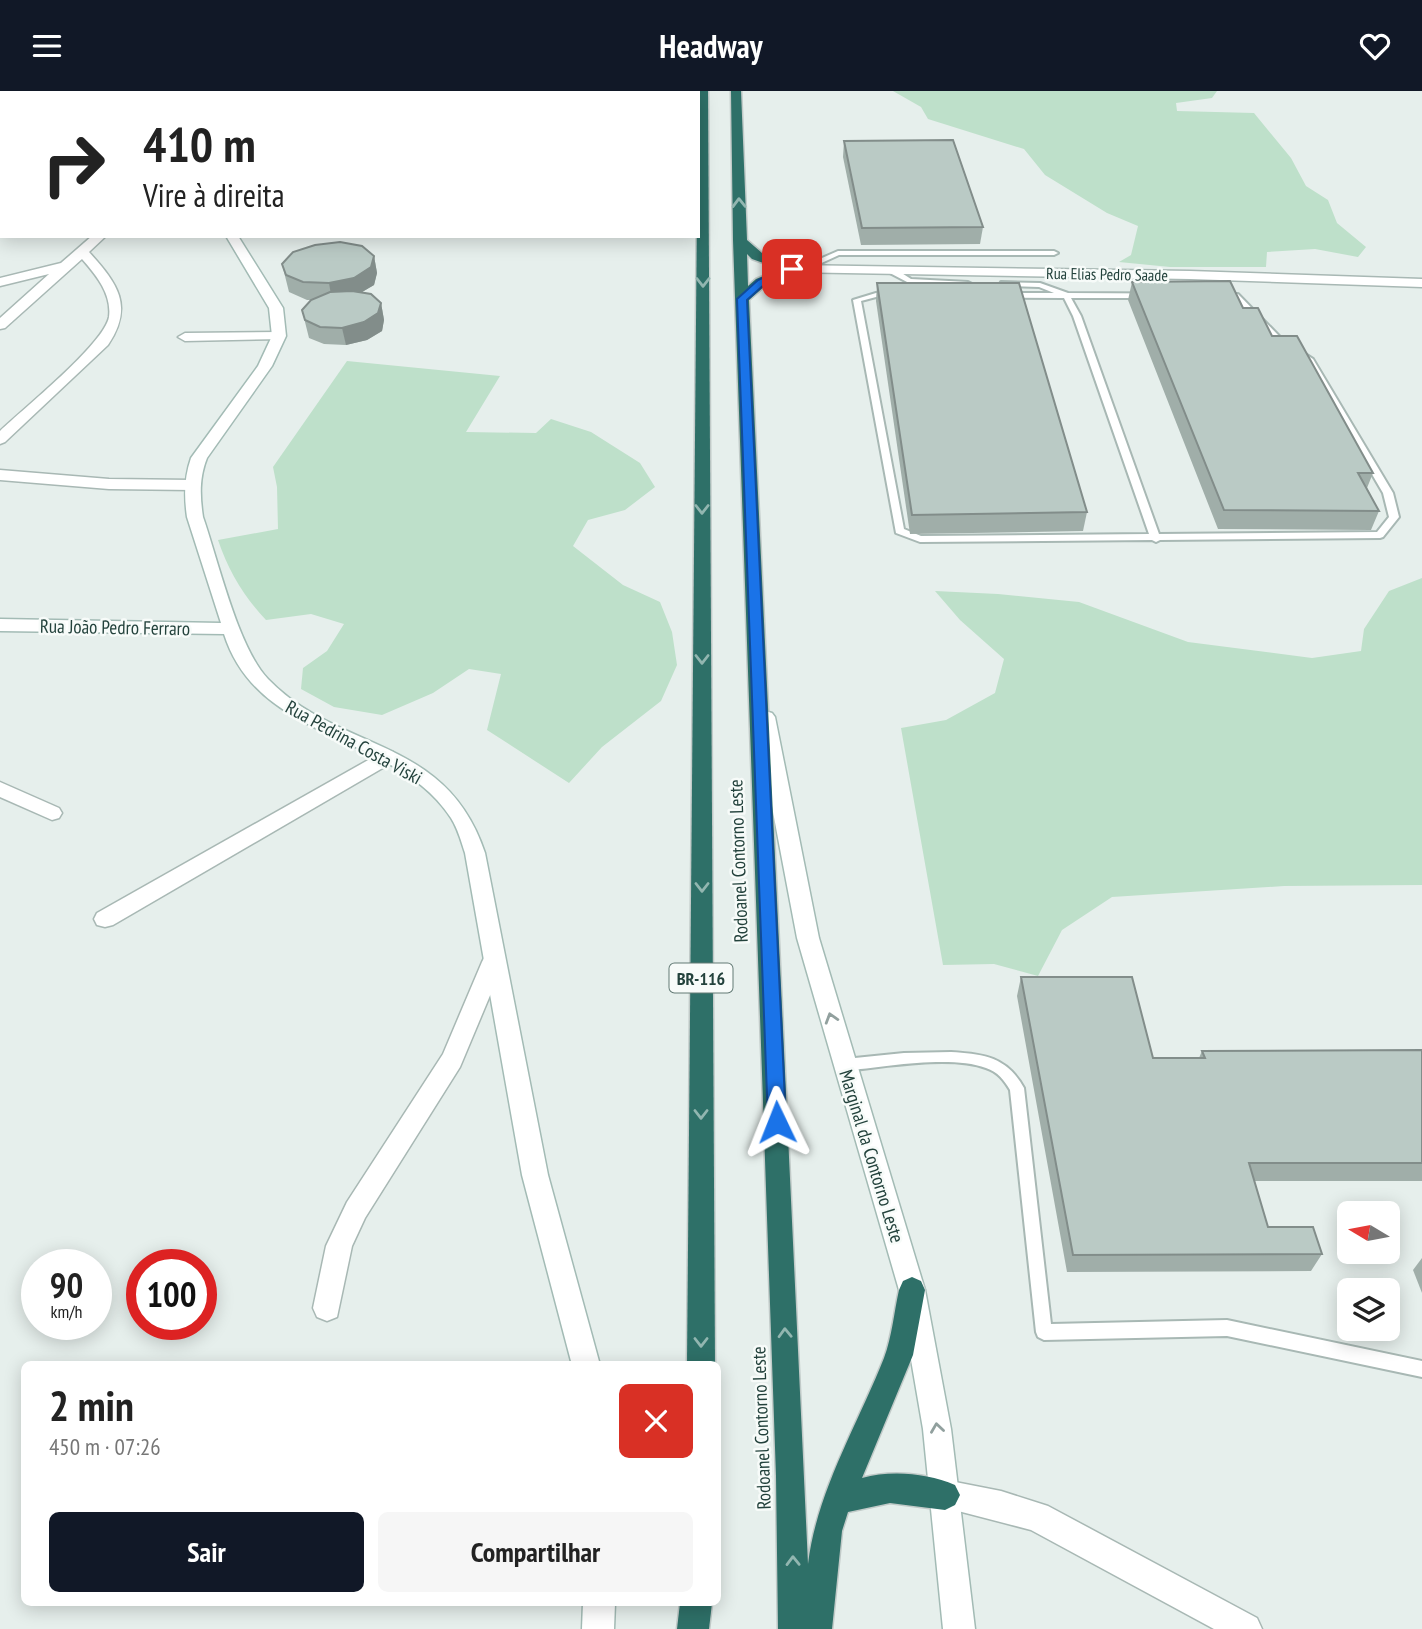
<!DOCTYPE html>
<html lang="pt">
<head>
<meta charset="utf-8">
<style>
	:root { --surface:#fff; --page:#f6f6f6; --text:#222; --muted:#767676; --accent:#111827 }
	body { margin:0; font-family:"PT Sans Narrow",sans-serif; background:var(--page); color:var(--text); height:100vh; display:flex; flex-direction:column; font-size:26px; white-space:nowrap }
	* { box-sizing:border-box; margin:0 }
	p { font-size:23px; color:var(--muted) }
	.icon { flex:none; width:38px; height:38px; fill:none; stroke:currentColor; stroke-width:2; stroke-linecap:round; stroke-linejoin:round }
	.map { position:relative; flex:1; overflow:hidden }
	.drawer { position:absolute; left:21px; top:1270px; width:700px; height:245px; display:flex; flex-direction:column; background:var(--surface); border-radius:10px; box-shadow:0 4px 18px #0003 }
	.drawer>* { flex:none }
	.top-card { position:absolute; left:0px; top:0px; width:700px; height:147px; box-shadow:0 4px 18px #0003; background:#fff; color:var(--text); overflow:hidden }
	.needle { width:46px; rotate:280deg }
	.tools { position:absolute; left:1337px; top:1110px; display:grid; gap:14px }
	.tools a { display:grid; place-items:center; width:63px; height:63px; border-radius:10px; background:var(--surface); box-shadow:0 4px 18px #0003; font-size:35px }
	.speed { position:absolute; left:21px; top:1158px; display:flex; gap:14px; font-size:35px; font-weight:700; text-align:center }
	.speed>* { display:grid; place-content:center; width:91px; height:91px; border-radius:50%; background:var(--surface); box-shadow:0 4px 18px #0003; line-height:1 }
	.speed small { font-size:18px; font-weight:400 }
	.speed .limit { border:10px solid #d22; background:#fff; color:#111 }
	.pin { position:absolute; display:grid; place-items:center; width:60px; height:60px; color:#fff; margin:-30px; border-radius:14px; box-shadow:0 4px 10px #0006 }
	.me { position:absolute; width:77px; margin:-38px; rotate:358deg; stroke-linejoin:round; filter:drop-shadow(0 0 5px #0008) }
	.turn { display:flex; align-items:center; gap:24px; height:147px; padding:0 28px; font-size:32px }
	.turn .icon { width:91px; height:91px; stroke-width:2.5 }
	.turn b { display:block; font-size:49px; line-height:60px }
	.round { display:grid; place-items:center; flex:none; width:74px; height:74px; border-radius:10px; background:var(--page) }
	.overview { display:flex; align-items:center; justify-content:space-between; height:119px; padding:0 28px }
	h1 { font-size:42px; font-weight:700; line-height:52px }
	.primary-button { display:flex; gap:14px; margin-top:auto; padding:14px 28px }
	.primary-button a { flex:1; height:80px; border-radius:10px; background:var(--accent); color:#fff; font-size:28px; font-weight:700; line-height:80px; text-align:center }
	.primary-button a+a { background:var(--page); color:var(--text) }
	header { display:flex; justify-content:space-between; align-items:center; height:91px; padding:0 28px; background:var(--accent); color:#fff; font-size:32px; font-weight:700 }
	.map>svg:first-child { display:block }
	.green { fill:#bee0ca }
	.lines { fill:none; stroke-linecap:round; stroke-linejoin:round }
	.lane-casing { stroke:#a8b8b4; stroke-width:4 }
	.street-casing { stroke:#a8b8b4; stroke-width:3 }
	.secondary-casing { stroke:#a3bbb5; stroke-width:3 }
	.highway-casing { stroke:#c1cac8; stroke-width:3 }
	.lane { fill:#fff; fill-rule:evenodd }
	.street { fill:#fff; fill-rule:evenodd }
	.secondary { fill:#fff; fill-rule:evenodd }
	.highway { fill:#2e7068; fill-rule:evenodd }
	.wall { fill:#a0aea9 }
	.shaded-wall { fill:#828d8a }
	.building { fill:#bacac5; stroke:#828d8a; stroke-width:2 }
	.oneway { stroke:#92b6b0 }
	.oneway2 { stroke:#91a09e }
	.route { fill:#1a73e8; stroke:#114b97; stroke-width:2 }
	.labels { text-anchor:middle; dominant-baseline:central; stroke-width:5; stroke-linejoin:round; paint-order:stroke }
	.far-street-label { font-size:16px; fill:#23423c; stroke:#f7fbf9 }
	.shield { fill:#f7fbf9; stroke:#637a75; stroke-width:2 }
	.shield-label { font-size:18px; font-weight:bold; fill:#23423c }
	.street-label { font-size:19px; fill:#23423c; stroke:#f7fbf9 }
</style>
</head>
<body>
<header><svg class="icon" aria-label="menu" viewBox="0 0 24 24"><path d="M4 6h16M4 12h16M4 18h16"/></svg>Headway<svg class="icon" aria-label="heart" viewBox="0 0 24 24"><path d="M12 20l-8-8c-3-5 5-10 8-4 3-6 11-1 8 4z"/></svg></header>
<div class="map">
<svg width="1422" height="1538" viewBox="0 0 1422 1538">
	<rect width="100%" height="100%" fill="#e6efec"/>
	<g class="green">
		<polygon points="893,0 1217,0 1212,7 1176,12 1177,20 1254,22 1291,67 1306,95 1328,109 1337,132 1366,156 1358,166 1315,158 1267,161 1266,176 1170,176 1119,171 1131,164 1138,135 1107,122 1045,84 1024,58 928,28 921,16"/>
		<path d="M347 270 500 285 466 341 536 342 551 328 591 341 640 372 655 396 625 419 588 429 573 455 623 494 660 511 672 541 677 574 661 610 602 656 569 692 487 639 501 583 469 578 433 602 382 624 334 616 301 598 303 577 327 560 344 533 311 523 266 529C244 506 228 479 218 449L278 438 277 396 273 376Z"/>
		<polygon points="1422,487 1422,794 1284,795 1112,806 1062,839 1038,885 994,873 943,874 901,637 946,629 995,602 1004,568 960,529 935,500 998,503 1079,511 1188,551 1312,567 1361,560 1364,538 1389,500"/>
	</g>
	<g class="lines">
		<g class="lane-casing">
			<g id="lane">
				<polygon points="55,0 62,0 64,2 56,2"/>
				<polygon points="2,33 2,38 0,38 0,34"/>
				<rect x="0" y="43" width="2" height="4"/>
				<polygon points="838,160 1054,160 1058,162 1054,164 839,164 804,180 797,178"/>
				<polygon points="888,177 894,177 911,188 968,191 972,193 968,195 909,192 888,181"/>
				<path d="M1001 191 1040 192 1068 202 1238 203 1282 248 1313 268 1393 402 1399 426 1383 446 1380 447 1160 449 1156 451 1152 449 920 451 896 442 853 209 876 202H1054L1039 196 1004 195 1000 193ZM876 206 1064 207 1073 225 1149 443 921 445 904 438 861 210ZM1071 207H1233L1276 252 1307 272 1383 402 1389 426 1377 441 1159 443 1081 225Z"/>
				<path d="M951 961C984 963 1007 966 1024 997L1051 1233 1227 1229 1422 1270V1286L1227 1245 1044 1249 1038 1246 1036 1241 1010 999C1004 989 998 981 986 977 950 964 884 976 845 980L840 978 838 974 840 970 845 968 904 962Z"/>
			</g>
		</g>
		<g class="street-casing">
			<g id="street">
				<path d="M92 145H106L89 161C118 193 134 215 108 254L5 351 0 353V340C23 318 104 253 109 226 112 203 96 184 82 168L5 237 0 238V227L49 183 0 195V187L61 172Z"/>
				<polygon points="792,174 1190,180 1422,188 1422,196 1190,188 787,181 787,175"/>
				<polygon points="279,241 284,242 284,248 185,250 178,246 185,242"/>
				<polygon points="0,379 109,388 192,389 200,394 192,399 109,398 0,389"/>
				<polygon points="386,659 393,661 396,666 393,671 113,834 105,836 97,834 94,828 97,822"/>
				<polygon points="0,691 59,717 62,722 59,727 52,729 0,706"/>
				<polygon points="493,862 501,865 504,871 460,976 365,1127 352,1155 337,1226 327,1230 317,1226 313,1217 326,1155 347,1111 443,963 482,871 485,865"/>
				<polygon points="945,1389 1001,1400 1048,1415 1257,1527 1262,1538 1214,1538 1031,1439 935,1414 930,1404 935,1394"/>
			</g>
		</g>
		<g class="secondary-casing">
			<g id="secondary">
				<polygon points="96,0 107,0 108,2 97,2"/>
				<path d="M226 145H238L283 217 286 245 272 275 207 367C199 387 200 406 203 426 218 469 238 557 268 588 339 662 446 644 485 762L548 1084 600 1274H572L522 1084 465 762C461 750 458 738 451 727 395 641 259 653 224 543L0 540V528L221 532 187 426C184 405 184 387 191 367L258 275 272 245 269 217Z"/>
				<polygon points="765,620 772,622 775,626 819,847 925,1199 951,1338 975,1538 943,1538 923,1338 899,1199 797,847 755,626 758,622"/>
				<polygon points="583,1512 615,1512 614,1538 582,1538"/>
			</g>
		</g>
		<g class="highway-casing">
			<g id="highway">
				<polygon points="698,0 708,0 715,1274 687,1274"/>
				<path d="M731 0H741L747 149 762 162 798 178 766 194 749 209 808 1473C817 1400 857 1335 884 1267 892 1246 894 1221 899 1199L903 1190 912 1186 921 1190 925 1199 913 1264 862 1387C891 1379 927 1382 955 1394L960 1404 955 1414 945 1419 890 1412 848 1421 842 1440 832 1538H778L776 1385 733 149ZM747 163 752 168 780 178 756 188 748 195Z"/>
				<polygon points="680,1512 712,1512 709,1538 677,1538"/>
			</g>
		</g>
		<use href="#lane" class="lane"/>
		<use href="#street" class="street"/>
		<use href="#secondary" class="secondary"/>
		<use href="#highway" class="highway"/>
	</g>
	<g class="wall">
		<polygon points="844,50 983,136 980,153 861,154 843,66"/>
		<polygon points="374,165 377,182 374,194 362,201 381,212 384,229 382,240 367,249 346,254 324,253 309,247 302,219 311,209 307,209 289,201 282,173"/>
		<polygon points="1132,191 1243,217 1272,245 1373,382 1367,397 1379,420 1371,439 1218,438 1128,209"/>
		<polygon points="877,192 1087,421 1083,440 910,443 876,210"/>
		<polygon points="1021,886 1153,967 1199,967 1202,960 1422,959 1422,1090 1254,1090 1268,1136 1322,1163 1311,1180 1067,1181 1017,905"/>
		<polygon points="1422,1167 1422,1202 1413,1179"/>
	</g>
	<g class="shaded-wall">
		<polygon points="374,165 377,182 374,194 357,204 332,210 329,192"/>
		<polygon points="381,212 384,229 382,240 367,249 346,254 342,237"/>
	</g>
	<g class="building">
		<polygon points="953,49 983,136 862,137 844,50"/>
		<polygon points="340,151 362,155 374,165 371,176 354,187 329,192 303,191 286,184 282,173 293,161 315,154"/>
		<polygon points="1230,190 1243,217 1258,217 1272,245 1297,245 1373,382 1358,382 1379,420 1224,419 1132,191"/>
		<polygon points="877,192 1019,192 1087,421 912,424"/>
		<polygon points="352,200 371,203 381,212 378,222 364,231 342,237 320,236 305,229 302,219 311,209 330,201"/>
		<polygon points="1021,886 1132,886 1153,967 1205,967 1202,960 1422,959 1422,1072 1249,1072 1268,1136 1313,1136 1322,1163 1073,1164"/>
	</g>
	<defs><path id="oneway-chevron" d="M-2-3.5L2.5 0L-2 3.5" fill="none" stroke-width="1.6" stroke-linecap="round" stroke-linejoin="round" transform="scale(1.75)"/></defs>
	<g class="oneway">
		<use href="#oneway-chevron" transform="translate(739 112) rotate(-91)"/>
		<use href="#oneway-chevron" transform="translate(703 191) rotate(90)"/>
		<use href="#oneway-chevron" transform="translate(702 418) rotate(90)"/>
		<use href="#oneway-chevron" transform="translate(702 568) rotate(90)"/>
		<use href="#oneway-chevron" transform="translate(702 796) rotate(90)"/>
		<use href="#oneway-chevron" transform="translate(701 1023) rotate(90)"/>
		<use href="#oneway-chevron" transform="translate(785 1242) rotate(-92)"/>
		<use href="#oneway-chevron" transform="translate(701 1251) rotate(90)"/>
		<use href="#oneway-chevron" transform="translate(793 1470) rotate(-91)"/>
	</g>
	<g class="oneway2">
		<use href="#oneway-chevron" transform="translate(831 927) rotate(-107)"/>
		<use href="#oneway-chevron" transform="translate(937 1337) rotate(-98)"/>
	</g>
	<polygon class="route" points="788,176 797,178 765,193 747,209 786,1031 783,1037 777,1039 770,1037 768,1031 737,208 758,189"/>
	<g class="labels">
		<g class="far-street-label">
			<text transform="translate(1107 183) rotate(1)">Rua Elias Pedro Saade</text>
		</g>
		<rect class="shield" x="669.5" y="872.5" width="63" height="29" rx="5"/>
		<g class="shield-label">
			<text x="701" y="887">BR-116</text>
		</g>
		<g class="street-label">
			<text transform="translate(115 536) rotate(1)">Rua João Pedro Ferraro</text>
			<text transform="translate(354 651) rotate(29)">Rua Pedrina Costa Viski</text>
			<text transform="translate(738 770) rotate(-92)">Rodoanel Contorno Leste</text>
			<text transform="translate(872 1065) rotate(73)">Marginal da Contorno Leste</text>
			<text transform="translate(761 1337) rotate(-92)">Rodoanel Contorno Leste</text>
		</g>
	</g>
</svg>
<div class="tools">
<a><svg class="needle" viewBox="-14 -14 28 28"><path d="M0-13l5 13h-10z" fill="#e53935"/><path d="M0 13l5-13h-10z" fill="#767676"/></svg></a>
<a><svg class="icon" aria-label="layers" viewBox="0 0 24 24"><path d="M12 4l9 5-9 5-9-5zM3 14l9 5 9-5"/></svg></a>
</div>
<div class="speed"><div>90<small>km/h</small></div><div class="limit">100</div></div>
<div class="pin" style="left:792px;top:178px;background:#d93025"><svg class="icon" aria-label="arrive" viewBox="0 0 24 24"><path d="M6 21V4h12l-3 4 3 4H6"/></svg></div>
<svg class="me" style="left:777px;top:1031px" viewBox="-20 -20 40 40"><path d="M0-17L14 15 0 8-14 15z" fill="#1a73e8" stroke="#fff" stroke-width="4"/></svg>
<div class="top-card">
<div class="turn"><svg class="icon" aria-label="right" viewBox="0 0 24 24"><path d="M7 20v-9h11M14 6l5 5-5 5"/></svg><div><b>410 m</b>Vire à direita</div></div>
</div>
<section class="drawer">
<div class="overview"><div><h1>2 min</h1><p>450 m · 07:26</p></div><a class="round" style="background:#d93025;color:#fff"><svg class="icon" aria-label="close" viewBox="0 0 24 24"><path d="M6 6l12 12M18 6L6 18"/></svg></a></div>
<div class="primary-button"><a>Sair</a><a>Compartilhar</a></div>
</section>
</div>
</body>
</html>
